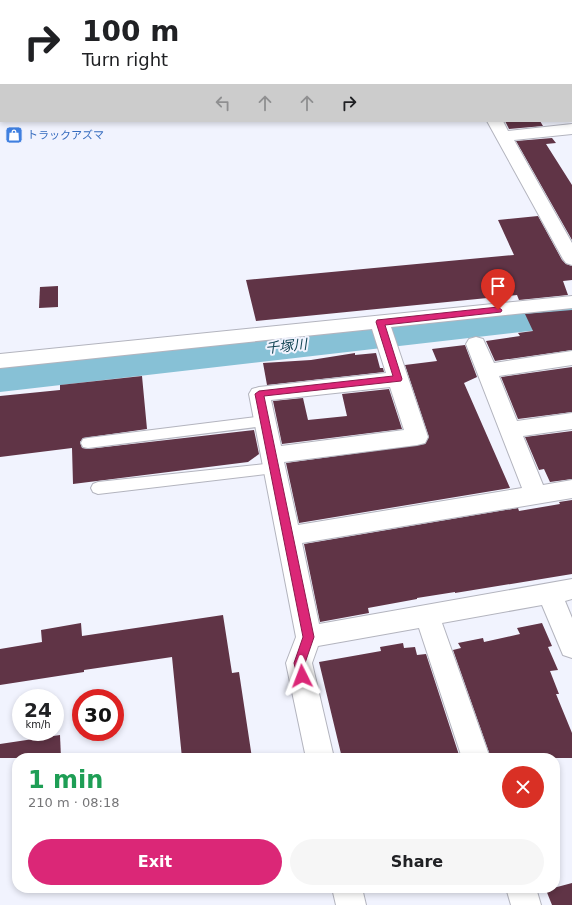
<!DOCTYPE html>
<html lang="en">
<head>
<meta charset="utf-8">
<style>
	:root { --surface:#fff; --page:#f6f6f6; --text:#202124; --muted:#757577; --accent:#db2777 }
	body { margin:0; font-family:"DejaVu Sans","Noto Sans JP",sans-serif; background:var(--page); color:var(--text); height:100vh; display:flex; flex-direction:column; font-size:15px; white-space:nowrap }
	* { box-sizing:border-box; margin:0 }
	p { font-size:13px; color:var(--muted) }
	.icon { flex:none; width:22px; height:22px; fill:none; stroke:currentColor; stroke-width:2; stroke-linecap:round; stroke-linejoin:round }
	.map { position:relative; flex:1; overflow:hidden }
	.details { position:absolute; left:12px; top:753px; width:548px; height:140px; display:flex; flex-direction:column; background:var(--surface); border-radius:16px; box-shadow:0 2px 6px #0003 }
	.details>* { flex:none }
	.banner { position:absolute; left:0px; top:0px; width:572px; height:122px; box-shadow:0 2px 6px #0003; background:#fff; color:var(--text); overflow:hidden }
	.speed { position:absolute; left:12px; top:689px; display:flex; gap:8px; font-size:20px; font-weight:700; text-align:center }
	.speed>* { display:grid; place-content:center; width:52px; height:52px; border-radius:50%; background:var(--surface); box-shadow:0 2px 6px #0003; line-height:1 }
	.speed small { font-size:10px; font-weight:400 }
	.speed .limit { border:6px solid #d22; background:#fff; color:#111 }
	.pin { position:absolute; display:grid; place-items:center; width:34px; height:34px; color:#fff; margin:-41px -17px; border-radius:50% 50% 50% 0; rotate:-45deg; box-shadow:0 0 4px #0007 }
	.pin .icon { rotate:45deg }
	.me { position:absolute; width:44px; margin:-22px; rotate:357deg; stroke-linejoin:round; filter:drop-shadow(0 0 3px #0008) }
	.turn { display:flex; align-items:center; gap:14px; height:84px; padding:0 16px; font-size:18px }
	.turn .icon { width:52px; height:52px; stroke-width:2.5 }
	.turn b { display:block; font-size:28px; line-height:34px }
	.lanes { display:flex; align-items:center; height:38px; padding:0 16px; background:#0003; justify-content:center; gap:20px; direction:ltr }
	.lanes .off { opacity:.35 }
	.round { display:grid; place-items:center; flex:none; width:42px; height:42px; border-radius:21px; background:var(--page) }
	.headline { display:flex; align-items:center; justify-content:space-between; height:68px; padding:0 16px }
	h1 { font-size:24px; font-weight:600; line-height:30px; color:#1e9e55 }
	.cta { display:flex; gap:8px; margin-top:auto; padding:8px 16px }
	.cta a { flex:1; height:46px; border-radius:24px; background:var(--accent); color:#fff; font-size:16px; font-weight:600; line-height:46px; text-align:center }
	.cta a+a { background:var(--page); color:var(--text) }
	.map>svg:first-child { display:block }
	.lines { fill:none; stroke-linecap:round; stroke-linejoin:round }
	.stream { fill:#87c1d6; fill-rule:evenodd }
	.river { fill:#87c1d6; fill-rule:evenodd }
	.building { fill:#603446 }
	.lane-casing { stroke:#b3b4be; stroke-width:2 }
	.street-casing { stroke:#b3b4be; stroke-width:2 }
	.highway-casing { stroke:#b3b4be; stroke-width:2 }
	.lane { fill:#fff; fill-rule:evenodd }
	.street { fill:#fff; fill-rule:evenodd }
	.highway { fill:#fff; fill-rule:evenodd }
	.route { fill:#db2777; stroke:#8e194d }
	.labels { text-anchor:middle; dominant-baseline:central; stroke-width:4; stroke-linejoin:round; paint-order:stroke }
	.far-shop-label { font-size:11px; fill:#366cbe; stroke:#f1f3fe; text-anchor:start }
	.water-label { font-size:14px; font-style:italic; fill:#114454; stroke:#f1f3fe }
</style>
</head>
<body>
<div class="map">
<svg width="572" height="905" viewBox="0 0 572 905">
	<rect width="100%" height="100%" fill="#f1f3fe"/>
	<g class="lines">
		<rect class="stream" x="191" y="0" width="4" height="1"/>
		<polygon class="river" points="572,302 572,326 0,392 0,364"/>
	</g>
	<g class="building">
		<polygon points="505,121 540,121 543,126 509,129"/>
		<polygon points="552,138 556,143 546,144 572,185 572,240 516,141"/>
		<polygon points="538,216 562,260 566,264 572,266 572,280 563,281 568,295 519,300 517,295 256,321 246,280 514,255 498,220"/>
		<polygon points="58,286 58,307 39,308 40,287"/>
		<polygon points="572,310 572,350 495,361 486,341 520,336 518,333 533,331 525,314"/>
		<polygon points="465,345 477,377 464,383 510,488 299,523 286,463 425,444 429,437 405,365 437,361 432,349"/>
		<polygon points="355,353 355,355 376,353 380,368 383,368 384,372 267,385 263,363 311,360"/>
		<polygon points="572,367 572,412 518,419 501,377"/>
		<polygon points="142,376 147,429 83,438 80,442 82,448 88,449 254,430 259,454 248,462 73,484 72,448 0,457 0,396 60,390 60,385"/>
		<polygon points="389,389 402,429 282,444 273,401 303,398 308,420 347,416 342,394"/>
		<polygon points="572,431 572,479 550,482 544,469 539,470 525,437"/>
		<polygon points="572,500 572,574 455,593 455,592 417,598 417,599 368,608 369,613 320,622 304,544 518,508 519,511 560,504 559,502"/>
		<polygon points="223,615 232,673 239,672 252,758 182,758 172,657 84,670 84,672 0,685 0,649 42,642 41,630 81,623 82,636"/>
		<polygon points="542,623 552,646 548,647 558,670 550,671 559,694 556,694 572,733 572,758 491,758 453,650 461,648 458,643 483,638 484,642 520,634 517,628"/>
		<polygon points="403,643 404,648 415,647 417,655 426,654 460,758 342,758 319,662 381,651 380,647"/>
		<polygon points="60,735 61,758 0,758 0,744"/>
		<polygon points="572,883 572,905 552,905 546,890"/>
	</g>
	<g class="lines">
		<g class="lane-casing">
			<g id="lane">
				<polygon points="265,416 270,417 272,421 270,425 265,426 88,448 83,447 81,443 83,439 88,438"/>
				<polygon points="274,463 279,464 281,468 279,472 274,473 98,494 93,492 91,488 93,484 98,482"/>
			</g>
		</g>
		<g class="street-casing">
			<g id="street">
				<polygon points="428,0 442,0 443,1 429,1"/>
				<rect x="571" y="4" width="1" height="8"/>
				<polygon points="487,121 503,121 508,131 572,124 572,134 514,140 572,243 572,265 566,263 563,259"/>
				<path d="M572 296V308L391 327 428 437 425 443 417 445 284 462 298 525 522 488 466 344 469 339 476 337 483 339 494 363 572 351V365L499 376 517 421 572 413V429L523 436 543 485 572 480V498L302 543 319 624 572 579V599L565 601 572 618V658L563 655 542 605 442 623 490 758H462L419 628 318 646 312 663 334 758H306L286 663 296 637 249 394 252 389 259 387 386 373 372 329 0 368V354ZM390 387 404 430 281 446 271 400Z"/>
				<polygon points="332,888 362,888 366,905 336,905"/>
				<polygon points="506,888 536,888 541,905 511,905"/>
			</g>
		</g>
		<g class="highway-casing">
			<rect id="highway" x="1" y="0" width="14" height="1"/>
		</g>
		<use href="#lane" class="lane"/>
		<use href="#street" class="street"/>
		<use href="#highway" class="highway"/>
	</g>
	<polygon class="route" points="498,307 502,310 501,312 385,325 402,379 401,381 264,396 314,637 305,663 308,676 306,680 302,681 298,680 294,663 303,637 255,394 259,391 393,376 376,322 377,320"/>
	<defs>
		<g id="shop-square" transform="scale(0.9)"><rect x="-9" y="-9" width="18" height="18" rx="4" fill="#3f7fe0" stroke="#f1f3fe"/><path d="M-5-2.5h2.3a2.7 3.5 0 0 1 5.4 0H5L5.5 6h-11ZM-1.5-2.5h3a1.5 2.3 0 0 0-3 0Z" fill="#fff"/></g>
	</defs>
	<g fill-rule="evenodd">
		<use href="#shop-square" x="14" y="135"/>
	</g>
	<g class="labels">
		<g class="far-shop-label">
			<text x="27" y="135">トラックアズマ</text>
		</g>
		<g class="water-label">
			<text transform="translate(286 346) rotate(-6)">千塚川</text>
		</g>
	</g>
</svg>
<div class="speed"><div>24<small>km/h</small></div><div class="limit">30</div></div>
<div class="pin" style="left:498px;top:310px;background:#d93025"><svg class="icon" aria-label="arrive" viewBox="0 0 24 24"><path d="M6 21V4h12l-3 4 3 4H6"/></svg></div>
<svg class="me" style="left:302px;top:676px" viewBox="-20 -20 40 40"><path d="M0-17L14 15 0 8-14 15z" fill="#db2777" stroke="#fff" stroke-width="4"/></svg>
<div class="banner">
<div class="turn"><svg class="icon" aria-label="right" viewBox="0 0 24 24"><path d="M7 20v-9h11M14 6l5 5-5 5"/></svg><div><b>100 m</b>Turn right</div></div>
<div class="lanes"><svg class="icon off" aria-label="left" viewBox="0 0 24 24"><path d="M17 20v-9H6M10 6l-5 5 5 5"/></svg><svg class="icon off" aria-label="ahead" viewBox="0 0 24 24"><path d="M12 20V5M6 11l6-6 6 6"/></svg><svg class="icon off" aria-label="ahead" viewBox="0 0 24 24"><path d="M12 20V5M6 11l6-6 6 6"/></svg><svg class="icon" aria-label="right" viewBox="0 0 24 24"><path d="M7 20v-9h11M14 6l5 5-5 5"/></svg></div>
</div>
<section class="details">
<div class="headline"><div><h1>1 min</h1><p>210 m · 08:18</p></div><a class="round" style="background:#d93025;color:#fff"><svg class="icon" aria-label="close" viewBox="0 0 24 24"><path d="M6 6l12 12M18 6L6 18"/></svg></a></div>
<div class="cta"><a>Exit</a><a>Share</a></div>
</section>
</div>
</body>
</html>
